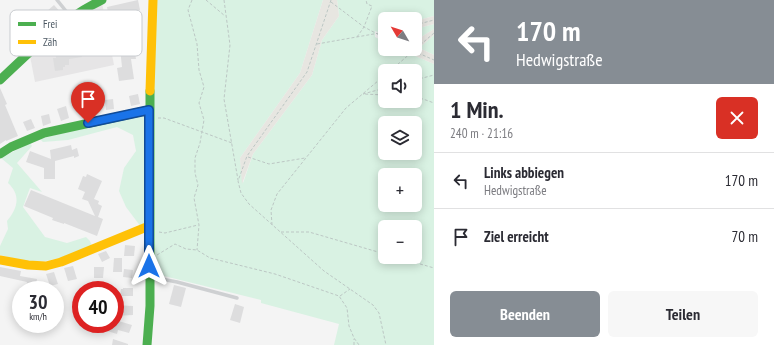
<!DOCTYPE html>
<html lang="de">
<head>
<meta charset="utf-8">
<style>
	:root { --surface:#fff; --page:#f7f7f7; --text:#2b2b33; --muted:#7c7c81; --line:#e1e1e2; --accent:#868d94 }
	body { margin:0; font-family:"PT Sans Narrow",sans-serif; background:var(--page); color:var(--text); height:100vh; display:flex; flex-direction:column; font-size:15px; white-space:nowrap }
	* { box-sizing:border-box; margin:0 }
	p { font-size:13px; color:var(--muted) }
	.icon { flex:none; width:22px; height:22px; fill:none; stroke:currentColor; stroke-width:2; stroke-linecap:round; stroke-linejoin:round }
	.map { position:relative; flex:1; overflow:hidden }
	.details { display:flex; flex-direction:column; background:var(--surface); width:340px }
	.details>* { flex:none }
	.top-card { background:#868d94; color:#fff; overflow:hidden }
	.needle { width:26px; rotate:309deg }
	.fabs { position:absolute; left:378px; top:12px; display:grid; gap:8px }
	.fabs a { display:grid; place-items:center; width:44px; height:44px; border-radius:6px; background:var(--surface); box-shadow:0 2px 10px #0003; font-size:20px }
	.speed { position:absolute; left:12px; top:281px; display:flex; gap:8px; font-size:20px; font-weight:700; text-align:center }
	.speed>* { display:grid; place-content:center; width:52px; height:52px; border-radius:50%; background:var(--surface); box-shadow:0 2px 10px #0003; line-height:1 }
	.speed small { font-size:10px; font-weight:400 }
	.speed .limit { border:6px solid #d22; background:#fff; color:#111 }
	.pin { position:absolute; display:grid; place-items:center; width:34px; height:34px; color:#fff; margin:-41px -17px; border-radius:50% 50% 50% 0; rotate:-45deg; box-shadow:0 0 4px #0007 }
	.pin .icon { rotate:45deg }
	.me { position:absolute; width:44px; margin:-22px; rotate:0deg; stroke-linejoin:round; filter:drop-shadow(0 0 3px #0008) }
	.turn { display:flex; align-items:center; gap:14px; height:84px; padding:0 16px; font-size:18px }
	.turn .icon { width:52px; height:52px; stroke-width:2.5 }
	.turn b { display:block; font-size:28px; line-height:34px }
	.round { display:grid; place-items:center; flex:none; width:42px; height:42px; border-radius:6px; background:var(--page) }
	.headline { display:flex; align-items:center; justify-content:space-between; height:68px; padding:0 16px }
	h1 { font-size:24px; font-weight:800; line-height:30px }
	.button { display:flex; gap:8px; margin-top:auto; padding:8px 16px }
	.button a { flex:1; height:46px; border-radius:6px; background:var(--accent); color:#fff; font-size:16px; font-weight:800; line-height:46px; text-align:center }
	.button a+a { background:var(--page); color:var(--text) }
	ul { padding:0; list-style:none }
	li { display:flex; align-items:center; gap:12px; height:56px; padding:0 16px; border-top:1px solid var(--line) }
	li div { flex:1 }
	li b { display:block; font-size:15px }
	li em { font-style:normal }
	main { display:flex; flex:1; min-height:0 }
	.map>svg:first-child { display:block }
	.education { fill:#e6e5e6 }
	.green { fill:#d9f2e3; fill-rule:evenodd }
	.sand { fill:#e7e6e1 }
	.building { fill:#ddddde }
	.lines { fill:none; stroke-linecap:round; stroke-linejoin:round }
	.path { stroke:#bcc7c4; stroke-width:1; stroke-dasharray:3 2; stroke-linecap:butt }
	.lane { stroke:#ced0d2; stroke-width:3.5 }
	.fast { stroke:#4caf50; stroke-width:9 }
	.slow { stroke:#ffc107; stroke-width:9 }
	.route-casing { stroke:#114b97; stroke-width:10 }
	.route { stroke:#1a73e8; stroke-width:7 }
	.key { fill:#fff; stroke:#c9ccd0; stroke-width:1 }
	.key-label { font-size:11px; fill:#4a5661 }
</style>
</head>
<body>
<main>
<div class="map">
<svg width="434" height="345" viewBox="0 0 434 345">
	<rect width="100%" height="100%" fill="#f4f4f4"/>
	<polygon class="education" points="102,3 114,65 35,82 30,56 84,11"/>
	<g class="green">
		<path d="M156 0H323L300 73 240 158 243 183 253 154 312 75 322 40 339 16 337 0H434V16L415 21V19H385V30L379 32 385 35 375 31V37L385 42V49H399L434 64V345H334L339 324 261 303V300L152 273 151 106ZM385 71H415V101H385ZM385 123H415V153H385ZM385 175H415V205H385ZM385 227H415V257H385Z"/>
		<polygon points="434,24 434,29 415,41 415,29"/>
		<polygon points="434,35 434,55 419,48"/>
		<polygon points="145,112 146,225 141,227 126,207 119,191 124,168 136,151 133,135 117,127 68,140 43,142 40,139"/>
		<path d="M30 143 32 146 17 163 42 192 30 188 23 207 45 237 67 243 86 237 90 241 92 246C72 254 50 264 28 261 19 260 9 257 0 255V246L8 229 7 221C18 208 21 195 8 183L13 168 1 158Z"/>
	</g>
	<g class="sand">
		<polygon points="323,0 337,0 339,16 322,40 312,75 253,154 242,184 240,158 300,73"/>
		<polygon points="434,16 434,24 415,29 415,21"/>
		<polygon points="434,29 434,35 419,48 434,55 434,64 399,49 415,49 415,41"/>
	</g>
	<g class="building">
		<polygon points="138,0 140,10 109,18 107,7"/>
		<polygon points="54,5 62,14 54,21 46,12"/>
		<polygon points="131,30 132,47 134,46 136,59 131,59 134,79 119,81 117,68 122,67 120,48 124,48 123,31"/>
		<polygon points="67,33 72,33 73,35 79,34 82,57 69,59 69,65 65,65 65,67 63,67 63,70 55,71 53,58 56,58 55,47 57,47 56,43 60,42 60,39 64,39 64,35 67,35"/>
		<polygon points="0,88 7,104 5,105 18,136 6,141 6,140 0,144"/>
		<polygon points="138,94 140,104 131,106 129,96"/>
		<polygon points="80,96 81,103 80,104 89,102 91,113 82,115 79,104 73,105 71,98"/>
		<polygon points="113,99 114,109 106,110 105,100"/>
		<polygon points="66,106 69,118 61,121 57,109"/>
		<polygon points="49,114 51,123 43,126 41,116"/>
		<polygon points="31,119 35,128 27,131 23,122"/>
		<polygon points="71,145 72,150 77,148 79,156 74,158 74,156 55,161 55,179 44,179 44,168 26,162 30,151 51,159 50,150"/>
		<polygon points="87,174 102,181 94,199 99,201 98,204 102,206 98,217 103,219 97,236 64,223 64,224 52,220 53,218 24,206 31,190 95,216 88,201 82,199 85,192 78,189 83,176 86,177"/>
		<polygon points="125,245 135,246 134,256 124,256"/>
		<polygon points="106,251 110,258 102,262 98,254"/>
		<polygon points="114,258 122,258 122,272 113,272"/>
		<polygon points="73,266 77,279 68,281 64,268"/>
		<polygon points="0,267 21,271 20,276 37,279 35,290 26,290 27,282 0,276"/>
		<polygon points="94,267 104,267 103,278 94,278"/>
		<polygon points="124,269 133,270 132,278 123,277"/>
		<polygon points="54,272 58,284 50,286 46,274"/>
		<polygon points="174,285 186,288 181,307 169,304"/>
		<polygon points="123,288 133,288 133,296 120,296 121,289 123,289"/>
		<polygon points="235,304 244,307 240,323 230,320"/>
		<polygon points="115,305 133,306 133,315 115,316"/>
		<polygon points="115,320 132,325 129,333 118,330 117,334 104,330 106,324 115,324"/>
		<polygon points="113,339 128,344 128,345 112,345"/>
	</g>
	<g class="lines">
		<g class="path">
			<polyline points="192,0 188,10 197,44 199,70 204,87 199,103 204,120 200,143 195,158 195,173 198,185 194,198 199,225 197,250"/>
			<polyline points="206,0 225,16"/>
			<polyline points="224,0 230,45 224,99 238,180"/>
			<polyline points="331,0 307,72 247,156 238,181 241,193 249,204 324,271 373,305 379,313 386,345"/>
			<polyline points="331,2 364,27 385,38"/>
			<polyline points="415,25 434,20"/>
			<polyline points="357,37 364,27 372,6 367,4 366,0"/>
			<polyline points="317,44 385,32"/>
			<polyline points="409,49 434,60"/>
			<polyline points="390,71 434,33"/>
			<polyline points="415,80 434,75"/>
			<polyline points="385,88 363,94 385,95"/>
			<polyline points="415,98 423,99 434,103"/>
			<polyline points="158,118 164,118 232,143"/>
			<polyline points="248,157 269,164 305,158"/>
			<polyline points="272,225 271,210 277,194 346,108 385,75"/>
			<polyline points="159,232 165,233 198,225"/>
			<polyline points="281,232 309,232 385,254"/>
			<polyline points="157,255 175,244 186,249 197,250 210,258 275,274 339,296 347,308 349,326 354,338 359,345"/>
			<polyline points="396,257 434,268"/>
			<polyline points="340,296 350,289"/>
			<polyline points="354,345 354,339"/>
		</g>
		<g class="lane">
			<polyline points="57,0 70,16"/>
			<polyline points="151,277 177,282 237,298"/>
		</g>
		<g class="fast">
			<path d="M0 80C32 50 62 19 102 0"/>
			<polyline points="0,154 11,147 44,133 149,110"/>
			<polyline points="147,345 150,306 150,91"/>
		</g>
		<g class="slow">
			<polyline points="150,91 153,0"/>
			<polyline points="0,260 28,265 46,266 61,262 149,226"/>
		</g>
	</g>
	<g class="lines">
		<g class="route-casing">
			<polyline id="route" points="88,123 149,110 149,266"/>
		</g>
		<use href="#route" class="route"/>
	</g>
	<rect x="10" y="10" width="132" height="46" rx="6" class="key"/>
	<rect x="18" y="22" width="18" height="4" fill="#4caf50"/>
	<rect x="18" y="40" width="18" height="4" fill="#ffc107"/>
	<g class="key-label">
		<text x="43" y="28">Frei</text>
		<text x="43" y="46">Zäh</text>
	</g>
</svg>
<div class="fabs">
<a><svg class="needle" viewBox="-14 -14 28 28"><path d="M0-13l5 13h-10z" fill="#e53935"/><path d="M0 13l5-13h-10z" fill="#7c7c81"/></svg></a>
<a><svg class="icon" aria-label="sound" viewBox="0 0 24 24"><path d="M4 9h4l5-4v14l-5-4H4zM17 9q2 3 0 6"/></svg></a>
<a><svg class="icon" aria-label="layers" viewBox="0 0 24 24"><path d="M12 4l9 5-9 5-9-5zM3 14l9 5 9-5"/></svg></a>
<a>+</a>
<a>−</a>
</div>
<div class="speed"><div>30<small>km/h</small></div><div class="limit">40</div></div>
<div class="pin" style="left:88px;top:123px;background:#d93025"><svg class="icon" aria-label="arrive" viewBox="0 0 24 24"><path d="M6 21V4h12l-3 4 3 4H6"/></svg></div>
<svg class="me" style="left:149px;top:266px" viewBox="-20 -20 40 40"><path d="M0-17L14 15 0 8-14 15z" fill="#1a73e8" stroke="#fff" stroke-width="4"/></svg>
</div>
<section class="details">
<div class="top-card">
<div class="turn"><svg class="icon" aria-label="left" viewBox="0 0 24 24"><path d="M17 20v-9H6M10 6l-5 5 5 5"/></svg><div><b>170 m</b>Hedwigstraße</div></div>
</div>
<div class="headline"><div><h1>1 Min.</h1><p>240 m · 21:16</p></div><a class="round" style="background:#d93025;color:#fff"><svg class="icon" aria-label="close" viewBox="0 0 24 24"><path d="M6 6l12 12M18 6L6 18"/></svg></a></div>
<ul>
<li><svg class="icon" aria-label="left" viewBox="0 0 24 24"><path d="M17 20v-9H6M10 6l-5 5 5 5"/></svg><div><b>Links abbiegen</b><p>Hedwigstraße</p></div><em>170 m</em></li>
<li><svg class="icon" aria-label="arrive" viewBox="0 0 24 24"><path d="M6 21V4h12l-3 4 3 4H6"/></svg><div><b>Ziel erreicht</b></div><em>70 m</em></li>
</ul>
<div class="button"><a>Beenden</a><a>Teilen</a></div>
</section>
</main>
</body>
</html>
